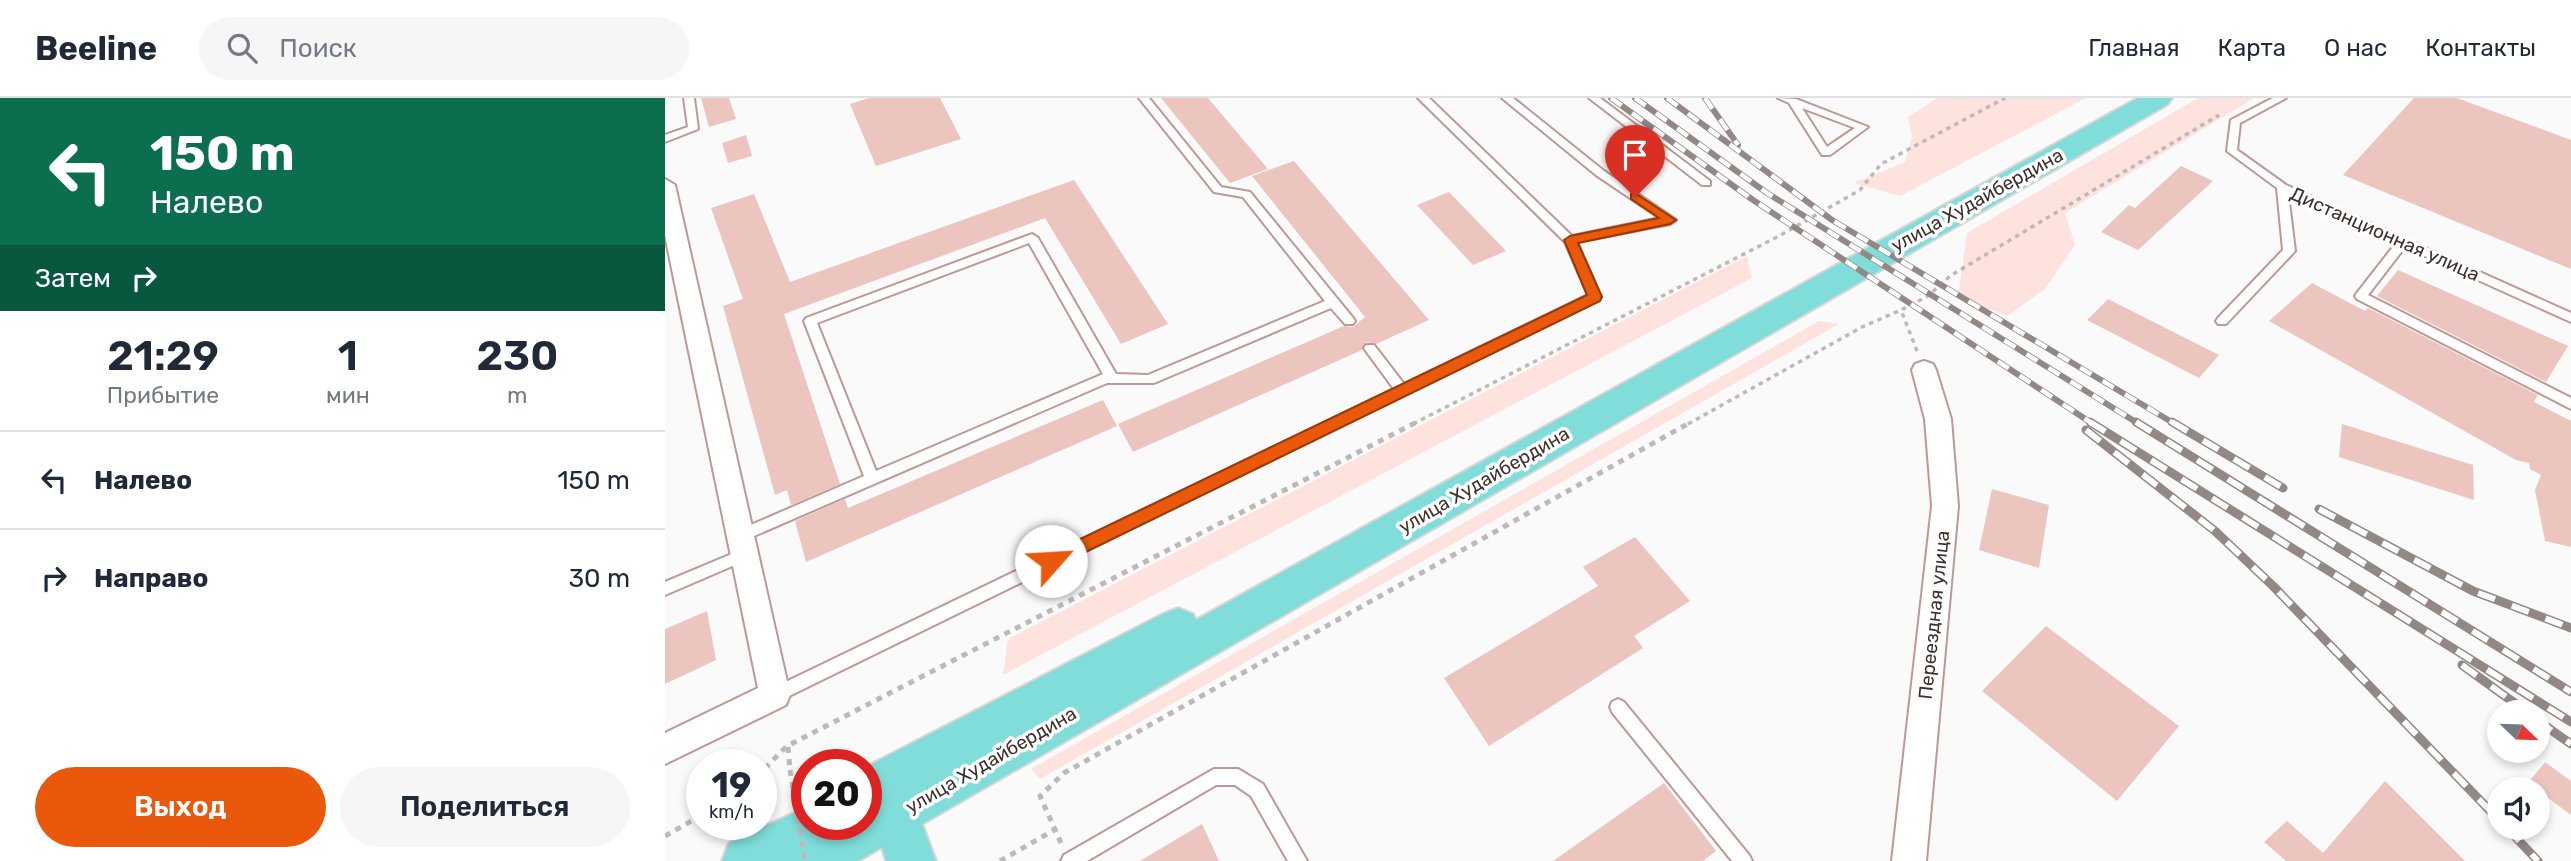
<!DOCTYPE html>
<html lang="ru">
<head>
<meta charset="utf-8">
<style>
	:root { --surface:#fff; --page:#f6f6f7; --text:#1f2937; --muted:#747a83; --line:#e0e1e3; --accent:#ea580c }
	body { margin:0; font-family:Rubik,sans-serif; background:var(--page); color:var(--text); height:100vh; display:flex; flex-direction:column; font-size:26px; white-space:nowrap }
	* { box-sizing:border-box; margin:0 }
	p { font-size:23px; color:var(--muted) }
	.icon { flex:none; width:38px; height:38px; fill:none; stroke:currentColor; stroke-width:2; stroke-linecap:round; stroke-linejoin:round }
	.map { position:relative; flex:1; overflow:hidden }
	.sheet { display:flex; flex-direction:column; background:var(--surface); width:665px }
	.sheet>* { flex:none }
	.banner { background:#0b6e4f; color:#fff; overflow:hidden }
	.needle { width:46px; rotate:113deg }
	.fabs { position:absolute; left:1822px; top:602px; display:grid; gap:14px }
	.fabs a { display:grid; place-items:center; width:63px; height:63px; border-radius:50%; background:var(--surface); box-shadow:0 4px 10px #0003; font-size:35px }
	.speed { position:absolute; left:21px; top:651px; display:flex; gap:14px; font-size:35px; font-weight:700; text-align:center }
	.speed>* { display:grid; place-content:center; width:91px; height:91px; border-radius:50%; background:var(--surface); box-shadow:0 4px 10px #0003; line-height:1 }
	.speed small { font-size:18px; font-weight:400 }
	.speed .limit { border:10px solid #d22; background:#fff; color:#111 }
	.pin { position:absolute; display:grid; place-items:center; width:60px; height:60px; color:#fff; margin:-72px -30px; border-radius:50% 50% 50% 0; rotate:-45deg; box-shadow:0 0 7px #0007 }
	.pin .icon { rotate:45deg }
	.me { position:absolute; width:77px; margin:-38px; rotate:64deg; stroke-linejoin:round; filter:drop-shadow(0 0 5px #0008) }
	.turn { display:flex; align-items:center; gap:24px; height:147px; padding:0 35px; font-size:32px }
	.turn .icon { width:91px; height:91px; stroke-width:2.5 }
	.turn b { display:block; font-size:49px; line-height:60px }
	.then { display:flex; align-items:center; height:66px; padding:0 35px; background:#0003; gap:14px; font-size:26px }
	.eta { display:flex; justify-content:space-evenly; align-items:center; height:119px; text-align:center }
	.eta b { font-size:42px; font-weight:600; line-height:49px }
	.cta { display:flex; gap:14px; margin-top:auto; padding:14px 35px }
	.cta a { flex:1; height:80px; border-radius:42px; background:var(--accent); color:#fff; font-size:28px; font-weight:600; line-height:80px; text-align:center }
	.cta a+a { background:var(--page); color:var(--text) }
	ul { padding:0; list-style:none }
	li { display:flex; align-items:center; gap:21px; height:98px; padding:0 35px; border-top:2px solid var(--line) }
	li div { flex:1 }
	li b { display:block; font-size:26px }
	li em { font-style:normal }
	header { display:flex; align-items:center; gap:42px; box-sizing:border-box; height:98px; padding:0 35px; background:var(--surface); border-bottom:2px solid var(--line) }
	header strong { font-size:33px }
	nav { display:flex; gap:38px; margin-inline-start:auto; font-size:24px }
	.search { width:490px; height:63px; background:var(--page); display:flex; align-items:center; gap:18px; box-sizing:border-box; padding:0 24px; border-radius:38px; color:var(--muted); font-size:26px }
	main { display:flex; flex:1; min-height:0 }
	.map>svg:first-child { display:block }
	.green { fill:#fee2dd }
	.building { fill:#ecc5bf }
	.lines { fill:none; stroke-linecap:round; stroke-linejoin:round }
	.service-casing { stroke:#be9993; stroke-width:4 }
	.minor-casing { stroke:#be9993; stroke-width:4 }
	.primary-casing { stroke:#d9d6d5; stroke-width:4 }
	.path-far1 { stroke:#beb9b8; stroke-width:3.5; stroke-dasharray:4.5 4.5; stroke-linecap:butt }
	.path { stroke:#beb9b8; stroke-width:5; stroke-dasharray:6 6; stroke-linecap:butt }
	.service { fill:#fff; fill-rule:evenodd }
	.minor { fill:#fff; fill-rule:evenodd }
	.primary { fill:#80ddd9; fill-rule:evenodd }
	.rail-far1-casing { stroke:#928987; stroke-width:6 }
	.rail-casing { stroke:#928987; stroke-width:9 }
	.rail-far1 { stroke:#fff; stroke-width:4.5; stroke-dasharray:13; stroke-linecap:butt }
	.rail { stroke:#fff; stroke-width:6; stroke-dasharray:18; stroke-linecap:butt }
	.path-bridge { stroke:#beb9b8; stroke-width:5; stroke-dasharray:6 6; stroke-linecap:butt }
	.route { fill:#ea580c; stroke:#983908; stroke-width:2 }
	.labels { text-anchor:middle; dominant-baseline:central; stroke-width:7; stroke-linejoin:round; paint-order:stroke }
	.street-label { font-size:19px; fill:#40312e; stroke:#fff }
</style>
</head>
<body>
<header>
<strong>Beeline</strong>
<div class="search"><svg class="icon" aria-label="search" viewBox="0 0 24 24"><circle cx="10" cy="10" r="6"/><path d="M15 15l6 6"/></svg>Поиск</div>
<nav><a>Главная</a><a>Карта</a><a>О нас</a><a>Контакты</a></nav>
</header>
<main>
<section class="sheet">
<div class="banner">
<div class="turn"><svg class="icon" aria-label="left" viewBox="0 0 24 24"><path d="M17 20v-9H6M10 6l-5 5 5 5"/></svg><div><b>150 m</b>Налево</div></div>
<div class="then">Затем<svg class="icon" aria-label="right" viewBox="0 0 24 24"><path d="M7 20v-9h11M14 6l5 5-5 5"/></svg></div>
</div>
<div class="eta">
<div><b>21:29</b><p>Прибытие</p></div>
<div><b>1</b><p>мин</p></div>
<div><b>230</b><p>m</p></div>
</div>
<ul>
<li><svg class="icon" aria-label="left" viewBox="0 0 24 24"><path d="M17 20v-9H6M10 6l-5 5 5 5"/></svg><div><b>Налево</b></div><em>150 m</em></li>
<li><svg class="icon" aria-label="right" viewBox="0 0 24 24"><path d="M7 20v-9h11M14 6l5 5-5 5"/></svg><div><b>Направо</b></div><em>30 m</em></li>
</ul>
<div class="cta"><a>Выход</a><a>Поделиться</a></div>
</section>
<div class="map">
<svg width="1906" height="763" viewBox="0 0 1906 763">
	<rect width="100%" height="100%" fill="#fafafa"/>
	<g class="green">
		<polygon points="1272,0 1421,0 1235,98 1189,85 1240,64 1247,38 1243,19"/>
		<polygon points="1533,0 1589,0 1400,115 1410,147 1380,191 1342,218 1293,199 1302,135"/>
		<polygon points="1082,158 1087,180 338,577 343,541"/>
		<polygon points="1154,223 1174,226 375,681 366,671"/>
	</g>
	<g class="building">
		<polygon points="36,0 64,0 71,21 44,29"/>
		<polygon points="204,0 275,0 296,41 211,68 185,6"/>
		<polygon points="496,0 543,0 603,71 565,85"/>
		<polygon points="1749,0 1792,0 1906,42 1906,171 1678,77"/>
		<polygon points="81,37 87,58 63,65 57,45"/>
		<polygon points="629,63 764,222 711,246 701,244 697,252 468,354 453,326 679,228 688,229 700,219 587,78"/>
		<polygon points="1516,68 1548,83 1473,152 1436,134 1464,107 1470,110"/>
		<polygon points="409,82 503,226 456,246 380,120 119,216 175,386 126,407 122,392 110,397 58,208 78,201 46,110 89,96 125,184"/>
		<polygon points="784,94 841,153 808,167 752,107"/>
		<polygon points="1733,172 1903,248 1881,284 1712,198"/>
		<polygon points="1647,185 1700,213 1703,210 1873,297 1869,304 1906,323 1906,449 1880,443 1870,392 1876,377 1865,371 1864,365 1851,362 1604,223"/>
		<polygon points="1443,201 1554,257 1534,280 1422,222"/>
		<polygon points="438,302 452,328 141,464 130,423 180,401 183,410"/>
		<polygon points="1677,326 1808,367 1809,402 1674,359"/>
		<polygon points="1327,391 1384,407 1374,470 1314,452"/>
		<polygon points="970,439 1025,503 969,538 978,550 824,648 779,580 933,488 918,469"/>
		<polygon points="42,513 51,562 0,586 0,531"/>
		<polygon points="1381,528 1514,628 1452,703 1317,593"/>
		<polygon points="1880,664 1906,683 1906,717 1863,685"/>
		<polygon points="1720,683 1800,763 1621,763 1599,744 1622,723 1658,755"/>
		<polygon points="999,685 1051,753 1038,763 888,763"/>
		<polygon points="537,726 554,763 475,763"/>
	</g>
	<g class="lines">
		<g class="service-casing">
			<g id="service">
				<polygon points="19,0 29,0 33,31 0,44 0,37 23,29"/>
				<path d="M474 0H484L556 89 585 94 688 220 690 223 688 226H680L666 210 489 285H442L82 441 77 443 72 441 70 437 72 433 199 378 139 223 141 220 367 136 373 140 451 276 483 277 660 203 578 99 549 94ZM364 145 438 276 211 373 152 225Z"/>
				<polygon points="753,0 764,0 907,138 995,120 931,77 837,0 848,0 939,73 1011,122 1005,126 912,144 936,199 934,202 116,602 110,604 104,602 102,597 104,592 729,291 701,253 699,250 701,247 709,247 739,286 923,197 900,144"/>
				<polygon points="924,0 935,0 1045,83 1045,87 1037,87"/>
				<path d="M1113 0 1131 1 1203 29 1165 57H1157L1124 5ZM1137 10 1190 30 1162 49Z"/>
				<polygon points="1608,0 1621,0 1575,25 1572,52 1621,87 1906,215 1906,224 1740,149 1703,197 1906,300 1906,311 1692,201 1690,198 1692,195 1731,145 1623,96 1630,153 1561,226 1553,226 1551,223 1553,220 1618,152 1612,90 1562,53 1566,22"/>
				<polygon points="81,450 86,452 88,456 86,460 0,497 0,484"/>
				<polygon points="953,601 959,604 1084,757 1087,763 1067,763 947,614 945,609 947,604"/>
				<polygon points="549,671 573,671 598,686 642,763 623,763 586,698 570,687 551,687 422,763 396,763 399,757"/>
			</g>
		</g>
		<g class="minor-casing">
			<g id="minor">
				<polygon points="0,81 10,87 125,597 121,607 0,666 0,635 93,590 0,137"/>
				<polygon points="1259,263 1268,266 1271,272 1286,321 1293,408 1261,763 1227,763 1267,408 1260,321 1247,272 1250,266"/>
			</g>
		</g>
		<g class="primary-casing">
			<polygon id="primary" points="1473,0 1507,0 1503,6 257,726 271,763 221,763 217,749 193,763 57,763 64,745 142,709 142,726 201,726 201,669 498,516 513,510 528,516 531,522"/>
		</g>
		<g class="path-far1">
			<polyline points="1252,253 1236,212 1263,198 1285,178 1554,17"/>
			<polyline points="748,326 1114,138 1195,92 1216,66 1340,0"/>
			<polyline points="1023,326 1197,229 1236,212"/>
		</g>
		<g class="path">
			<polyline points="123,649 125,672"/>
			<polyline points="96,682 103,667 122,648 752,324"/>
			<polyline points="0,738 37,717"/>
			<polyline points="396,745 375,698 399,675 1026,324"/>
			<polyline points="335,763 389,732"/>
		</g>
		<use href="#service" class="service"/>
		<use href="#minor" class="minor"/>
		<use href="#primary" class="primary"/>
		<g class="rail-far1-casing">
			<g id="rail-far1">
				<polyline points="946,0 1088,102 1428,326"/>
				<polyline points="970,0 1102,95 1474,326"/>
				<polyline points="1002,0 1167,122 1510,326"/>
				<polyline points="1040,0 1073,47"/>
			</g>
		</g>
		<g class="rail-casing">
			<g id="rail">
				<polyline points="1425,324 1906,624"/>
				<polyline points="1471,324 1906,594"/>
				<polyline points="1507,324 1618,390"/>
				<polyline points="1421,332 1550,433 1608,488 1834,722"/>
				<polyline points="1654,411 1808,493 1906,530"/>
				<polyline points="1797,567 1862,614"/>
				<polyline points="1872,622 1906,646"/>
				<polyline points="1842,730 1873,763"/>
			</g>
		</g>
		<use href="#rail-far1" class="rail-far1"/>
		<use href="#rail" class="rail"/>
		<polyline class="path-bridge" points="125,672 140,763"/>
	</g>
	<polygon class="route" points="970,95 1011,122 1005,126 913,145 937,199 935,203 392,468 380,468 377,463 380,458 922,197 899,142 905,138 994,120 966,101 966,96"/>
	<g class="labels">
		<g class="street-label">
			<text transform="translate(1312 102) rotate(-29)">улица Худайбердина</text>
			<text transform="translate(1720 136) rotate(24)">Дистанционная улица</text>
			<text transform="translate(819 382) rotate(-30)">улица Худайбердина</text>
			<text transform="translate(1269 517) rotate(-84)">Переездная улица</text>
			<text transform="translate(326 662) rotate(-30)">улица Худайбердина</text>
		</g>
	</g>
</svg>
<div class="fabs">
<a><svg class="needle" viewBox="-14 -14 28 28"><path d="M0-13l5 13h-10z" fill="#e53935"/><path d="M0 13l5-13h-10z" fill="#747a83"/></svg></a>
<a><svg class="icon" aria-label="sound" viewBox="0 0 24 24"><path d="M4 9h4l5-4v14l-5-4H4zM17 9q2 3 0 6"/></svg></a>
</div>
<div class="speed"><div>19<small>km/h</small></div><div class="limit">20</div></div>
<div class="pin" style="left:970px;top:99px;background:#d93025"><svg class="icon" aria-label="arrive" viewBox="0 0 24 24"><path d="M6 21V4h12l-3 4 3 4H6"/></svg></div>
<svg class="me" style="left:386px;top:463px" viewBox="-20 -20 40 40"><circle r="19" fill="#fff"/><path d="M0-13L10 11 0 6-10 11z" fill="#ea580c"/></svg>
</div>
</main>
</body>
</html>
